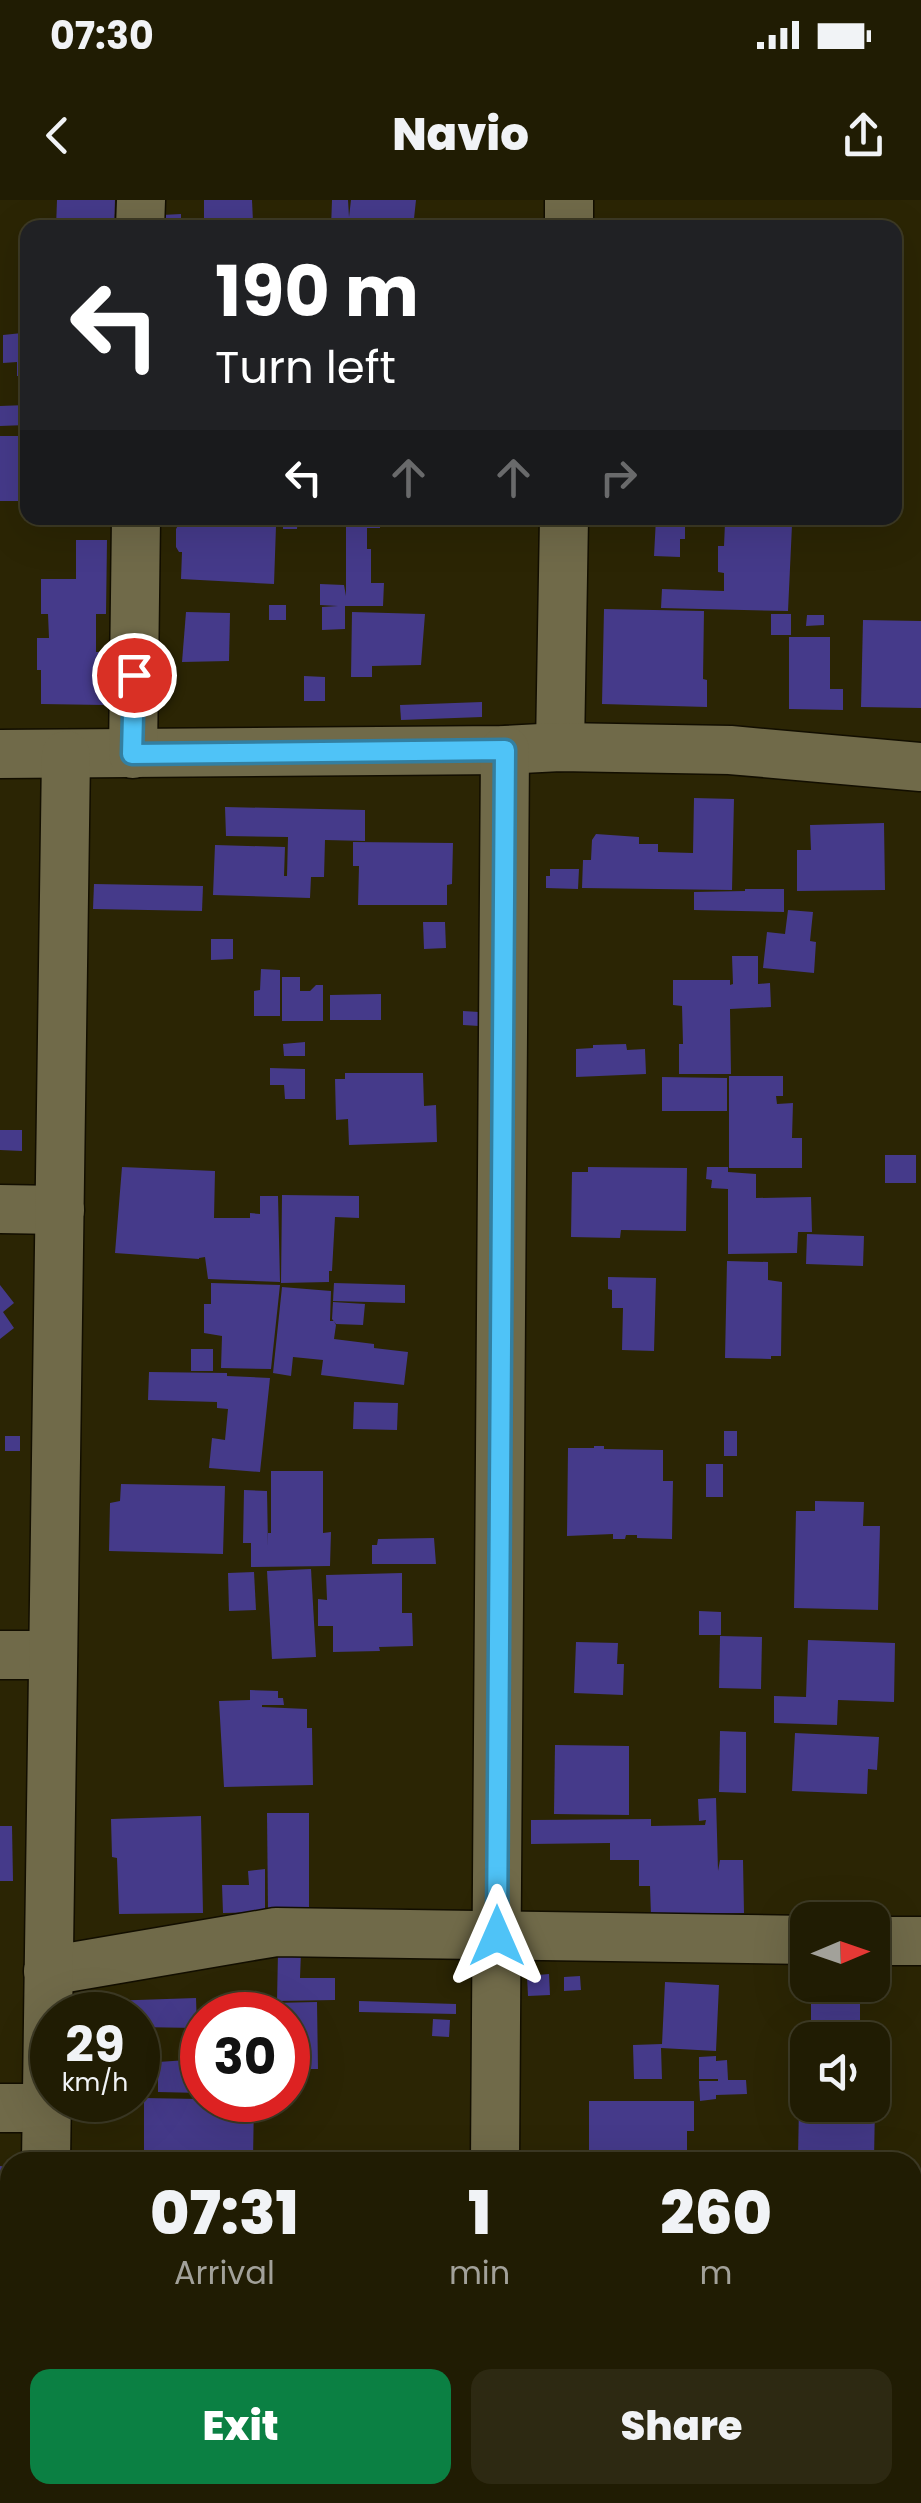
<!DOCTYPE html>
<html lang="en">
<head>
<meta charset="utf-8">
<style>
	:root { --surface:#201c03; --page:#2d2912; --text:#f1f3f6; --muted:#a2a19a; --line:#3d3a25; --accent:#0b8043 }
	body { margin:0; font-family:Poppins,sans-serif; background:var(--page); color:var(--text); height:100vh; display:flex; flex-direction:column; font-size:38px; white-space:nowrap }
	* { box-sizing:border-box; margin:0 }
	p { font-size:32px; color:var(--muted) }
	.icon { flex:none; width:55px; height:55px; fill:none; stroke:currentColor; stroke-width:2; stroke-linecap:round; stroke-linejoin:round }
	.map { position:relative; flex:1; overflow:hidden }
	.drawer { position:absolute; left:0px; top:1952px; width:922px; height:352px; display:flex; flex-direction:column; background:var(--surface); border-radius:30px 30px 0 0; box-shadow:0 10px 40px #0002,0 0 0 2px var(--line) }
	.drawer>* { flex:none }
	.top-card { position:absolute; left:20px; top:20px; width:882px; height:305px; border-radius:20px; box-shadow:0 10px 40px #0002,0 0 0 2px var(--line); background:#202124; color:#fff; overflow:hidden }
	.needle { width:65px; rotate:88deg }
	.buttons { position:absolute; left:790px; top:1702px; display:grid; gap:20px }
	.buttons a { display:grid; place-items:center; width:100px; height:100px; border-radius:20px; background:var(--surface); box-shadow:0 10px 40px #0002,0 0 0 2px var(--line); font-size:50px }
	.speed { position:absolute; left:30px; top:1792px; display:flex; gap:20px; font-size:50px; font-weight:700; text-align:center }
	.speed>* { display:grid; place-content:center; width:130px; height:130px; border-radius:50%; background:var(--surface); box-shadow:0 10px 40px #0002,0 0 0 2px var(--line); line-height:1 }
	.speed small { font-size:25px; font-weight:400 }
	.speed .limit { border:15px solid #d22; background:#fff; color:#111 }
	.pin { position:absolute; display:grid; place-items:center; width:85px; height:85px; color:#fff; margin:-42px; border:5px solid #fff; border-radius:50%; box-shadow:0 2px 10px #0007 }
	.me { position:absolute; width:110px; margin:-55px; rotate:0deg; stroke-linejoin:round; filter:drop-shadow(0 0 8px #0008) }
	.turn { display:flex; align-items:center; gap:35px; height:210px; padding:0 30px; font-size:45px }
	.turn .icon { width:130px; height:130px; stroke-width:2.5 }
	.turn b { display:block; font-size:70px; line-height:85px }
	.lanes { display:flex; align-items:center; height:95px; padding:0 30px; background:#0003; justify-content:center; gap:50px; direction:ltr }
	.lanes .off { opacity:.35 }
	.eta { display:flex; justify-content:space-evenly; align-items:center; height:170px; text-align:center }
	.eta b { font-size:60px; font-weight:800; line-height:70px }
	.action { display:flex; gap:20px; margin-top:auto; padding:20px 30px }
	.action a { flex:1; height:115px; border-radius:20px; background:var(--accent); color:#fff; font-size:40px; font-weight:800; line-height:115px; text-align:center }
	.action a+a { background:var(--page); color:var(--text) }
	.status { display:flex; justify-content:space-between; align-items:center; height:70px; padding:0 50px; background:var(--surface); direction:ltr }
	.status svg { height:28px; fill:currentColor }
	header { display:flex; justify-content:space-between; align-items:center; height:130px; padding:0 30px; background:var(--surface); font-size:45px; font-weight:800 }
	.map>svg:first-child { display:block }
	.building { fill:#453a8a }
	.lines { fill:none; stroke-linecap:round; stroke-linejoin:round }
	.minor-casing { stroke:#120e00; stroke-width:51 }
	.minor { stroke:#706a49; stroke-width:48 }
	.route-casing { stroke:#337fa1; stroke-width:25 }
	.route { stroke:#4fc3f7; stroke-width:18 }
</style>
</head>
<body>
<div class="status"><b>07:30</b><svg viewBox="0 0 49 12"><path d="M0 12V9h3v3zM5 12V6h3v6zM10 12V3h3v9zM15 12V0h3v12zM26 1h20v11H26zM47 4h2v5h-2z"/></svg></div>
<header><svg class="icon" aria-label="back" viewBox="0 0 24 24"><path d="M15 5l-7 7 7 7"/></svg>Navio<svg class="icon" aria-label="share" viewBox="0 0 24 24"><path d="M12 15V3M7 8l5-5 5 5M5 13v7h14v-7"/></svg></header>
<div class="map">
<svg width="921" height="2303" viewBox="0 0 921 2303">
	<rect width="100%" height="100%" fill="#2b2504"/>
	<g class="building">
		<polygon points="57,0 115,0 114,28 56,28"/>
		<polygon points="204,0 252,0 253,22 204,20"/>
		<polygon points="332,0 348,0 349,17 351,0 416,0 413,28 331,28"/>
		<polygon points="181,14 181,28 162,28 162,15"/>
		<polygon points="20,98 28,99 28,132 19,132"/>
		<polygon points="22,133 28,133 28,176 17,176 17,162 3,163 3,135"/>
		<polygon points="27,205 27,225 0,226 0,206"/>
		<rect x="0" y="236" width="28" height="65"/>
		<polygon points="283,318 298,318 297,329 283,329"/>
		<polygon points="346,318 380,318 380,328 367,328 367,349 371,349 371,383 384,383 383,406 345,406 345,429 322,430 322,407 338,406 320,405 320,384 344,385 346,396"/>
		<polygon points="656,318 685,318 685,339 680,339 680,357 654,356"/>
		<polygon points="180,322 276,326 274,384 181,379 182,352 179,352 176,347 176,329"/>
		<polygon points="725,323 792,325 788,411 661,408 662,389 724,391 724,373 718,372 718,346 724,346"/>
		<polygon points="76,340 107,340 106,414 96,414 96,452 104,452 104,505 41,504 41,470 37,470 37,438 49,438 48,414 41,414 41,379 76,379"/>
		<rect x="269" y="405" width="17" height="15"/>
		<polygon points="604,409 704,411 703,479 707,480 707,507 602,504"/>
		<polygon points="186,412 230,413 229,461 182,462"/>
		<polygon points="352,412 425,414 421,465 372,466 372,477 351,477"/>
		<rect x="771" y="414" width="20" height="21"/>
		<polygon points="807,415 824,415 824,425 806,426"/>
		<polygon points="863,420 921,421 921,508 861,507"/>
		<polygon points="789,437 830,437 830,489 843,489 843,510 789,509"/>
		<polygon points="304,476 325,477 325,501 304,501"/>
		<polygon points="482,502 482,517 401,520 400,505"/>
		<polygon points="694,598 734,599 732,690 582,688 583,660 591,660 592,640 596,634 639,637 639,644 658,644 658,652 693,653"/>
		<polygon points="225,607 365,610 365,641 325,640 324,677 311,677 310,698 213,695 215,645 285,647 284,676 287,676 288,637 226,636"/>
		<polygon points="884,623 885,690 797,691 797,650 811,650 810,625"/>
		<polygon points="353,642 453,643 452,684 447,685 447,705 358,705 359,666 353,666"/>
		<polygon points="550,669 579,669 578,689 546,688 546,676 550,676"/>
		<polygon points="94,684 203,686 202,711 93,709"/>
		<polygon points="745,689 784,689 784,712 694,710 694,692 745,691"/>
		<polygon points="788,710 813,712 810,741 816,742 814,773 763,768 767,732 785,734"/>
		<polygon points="423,722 445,722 446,748 424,749"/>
		<polygon points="211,739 233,739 233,759 211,760"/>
		<polygon points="732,756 758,756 758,784 770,783 771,807 730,809 731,874 679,874 679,844 683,844 682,806 673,805 673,780 730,780 730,785 733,784"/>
		<polygon points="261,769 280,770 280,816 254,816 254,791 260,790"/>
		<polygon points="282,777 300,777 300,791 310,791 316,785 323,785 323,821 282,821"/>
		<polygon points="381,794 381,820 330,820 330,795"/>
		<polygon points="463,811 479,812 479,826 463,825"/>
		<polygon points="305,842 305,856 284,856 283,844"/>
		<polygon points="626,844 627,850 645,849 646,874 576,877 576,849 593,848 593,845"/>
		<polygon points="270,868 305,869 305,899 285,899 284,885 270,885"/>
		<polygon points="345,873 423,873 424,906 436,905 437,942 349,945 348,919 336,920 335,879 345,879"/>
		<polygon points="729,876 783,876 783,896 776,896 777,904 793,903 792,938 802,938 802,968 729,968"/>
		<polygon points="662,877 727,878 727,911 662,911"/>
		<polygon points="0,930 22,930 22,951 0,950"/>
		<rect x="885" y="955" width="31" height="28"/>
		<polygon points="122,967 215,971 214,1018 250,1018 250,1013 260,1014 260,996 278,996 280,1082 208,1079 205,1057 199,1058 199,1059 115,1053"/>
		<polygon points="588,967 687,968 686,1031 621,1030 620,1038 571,1037 572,972 588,972"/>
		<polygon points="707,967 728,967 728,972 756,974 756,998 811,997 812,1032 798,1032 797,1053 728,1054 728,989 711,988 712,980 706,979"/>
		<polygon points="282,995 359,996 359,1018 335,1017 332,1071 329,1071 329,1082 281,1083"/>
		<polygon points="807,1034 864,1036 863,1066 806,1064"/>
		<polygon points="727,1061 768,1062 768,1080 782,1082 781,1156 771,1156 771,1159 725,1158"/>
		<polygon points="608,1077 656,1078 654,1151 622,1150 623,1108 612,1108 612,1090 608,1089"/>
		<polygon points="211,1083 280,1085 271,1169 221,1168 222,1136 204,1133 204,1104 211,1104"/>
		<polygon points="334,1083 405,1085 405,1103 333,1101"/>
		<polygon points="0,1085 14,1103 3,1112 14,1128 0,1139"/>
		<polygon points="282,1087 331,1091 330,1121 334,1121 336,1125 334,1139 374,1144 374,1148 408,1152 404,1185 321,1175 323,1160 293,1157 291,1176 273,1173"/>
		<polygon points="333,1102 365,1104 363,1125 336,1124 332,1119"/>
		<rect x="191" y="1149" width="22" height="22"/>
		<polygon points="149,1172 227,1173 227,1176 270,1178 260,1272 209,1268 212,1238 225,1240 228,1209 217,1208 217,1202 148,1200"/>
		<polygon points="354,1202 398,1203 397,1230 353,1229"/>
		<rect x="724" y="1231" width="13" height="25"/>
		<rect x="5" y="1236" width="15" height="15"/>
		<polygon points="594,1246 604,1246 604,1249 663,1250 663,1281 673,1281 672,1339 637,1338 637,1335 626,1335 625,1339 613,1339 613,1334 567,1336 568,1248 594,1248"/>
		<rect x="706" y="1264" width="17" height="33"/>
		<polygon points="271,1271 323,1271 323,1333 331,1332 330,1366 251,1367 251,1343 243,1343 244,1290 267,1291 268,1346 268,1333 271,1333"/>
		<polygon points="121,1284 225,1286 223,1354 109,1351 110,1303 120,1301"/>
		<polygon points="815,1301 864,1302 863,1326 880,1326 878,1410 794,1408 796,1311 815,1311"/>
		<polygon points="434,1338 436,1364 372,1364 372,1345 377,1345 378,1339"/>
		<polygon points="311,1369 316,1457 272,1459 267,1371"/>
		<polygon points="254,1372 256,1410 229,1411 228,1373"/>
		<polygon points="402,1373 402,1413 412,1413 413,1446 379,1447 380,1451 333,1452 333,1426 318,1426 318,1399 327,1400 326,1375"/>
		<polygon points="699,1411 721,1412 721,1435 699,1435"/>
		<polygon points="720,1436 762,1437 761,1489 719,1488"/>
		<polygon points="808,1440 895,1443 894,1502 838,1500 837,1525 774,1523 774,1496 806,1497"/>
		<polygon points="576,1442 618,1443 617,1464 624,1464 623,1495 574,1493"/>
		<polygon points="250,1490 278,1491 278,1498 283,1498 284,1505 262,1505 262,1507 307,1509 307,1528 312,1528 313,1585 224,1587 219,1501 250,1500"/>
		<polygon points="720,1531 746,1532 746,1593 719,1592"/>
		<polygon points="795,1533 879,1537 877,1570 868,1569 867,1594 792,1591"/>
		<polygon points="555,1545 629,1546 629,1615 554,1614"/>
		<polygon points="716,1598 718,1671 720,1660 743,1660 744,1713 651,1715 650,1686 639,1686 639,1660 610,1660 610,1643 531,1644 531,1620 651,1619 651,1626 705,1625 706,1620 699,1621 698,1599"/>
		<polygon points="267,1613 309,1613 309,1711 268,1711"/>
		<polygon points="201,1616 203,1713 119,1714 117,1658 112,1657 111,1619"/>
		<polygon points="0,1626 12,1626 13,1681 0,1681"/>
		<polygon points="265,1669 265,1712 223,1713 222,1685 249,1685 248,1671"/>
		<polygon points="278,1752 301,1752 300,1778 335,1778 335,1800 277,1801"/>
		<polygon points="549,1774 550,1795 528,1796 527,1776"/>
		<polygon points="580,1776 581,1790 564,1791 564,1777"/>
		<polygon points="665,1782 719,1785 716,1851 661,1848 662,1879 634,1879 633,1845 662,1844"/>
		<rect x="811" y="1796" width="49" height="44"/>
		<polygon points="196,1798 197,1828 138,1827 138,1815 79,1815 78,1802"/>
		<polygon points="359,1801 456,1804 456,1814 359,1812"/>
		<polygon points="317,1802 318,1869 297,1869 298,1885 288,1885 288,1815 273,1815 273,1803"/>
		<rect x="211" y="1805" width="53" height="10"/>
		<polygon points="433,1819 450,1820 449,1837 432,1836"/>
		<polygon points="716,1856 716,1861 727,1860 728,1880 746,1880 747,1894 716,1895 716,1899 700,1901 699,1881 718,1881 718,1879 699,1879 699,1857"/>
		<polygon points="202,1859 202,1893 158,1892 158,1862"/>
		<polygon points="144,1898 254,1900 253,1959 266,1959 266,1952 328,1952 328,1962 144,1962"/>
		<polygon points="589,1901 694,1901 694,1931 687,1931 687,1962 589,1962"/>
		<polygon points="799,1905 875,1906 874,1959 798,1958"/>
		<polygon points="0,1966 8,1967 9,2039 0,2039"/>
		<polygon points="0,2087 8,2088 7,2134 0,2134"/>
		<rect x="71" y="2295" width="34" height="8"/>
		<polygon points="328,2295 421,2295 421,2303 327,2303"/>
		<polygon points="552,2295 635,2295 635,2303 551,2303"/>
		<rect x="722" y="2295" width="53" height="8"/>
	</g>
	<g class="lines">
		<g class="minor-casing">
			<g id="minor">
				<polyline points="140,28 141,0"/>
				<polyline points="569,28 569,0"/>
				<polyline points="560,547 564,318"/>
				<polyline points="0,554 505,550 560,547 730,550 921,567"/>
				<polyline points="133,554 136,318"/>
				<polyline points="0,1009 60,1010"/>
				<polyline points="0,1455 53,1455"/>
				<polyline points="872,1741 921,1741"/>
				<polyline points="48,1771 276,1732 808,1740"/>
				<polyline points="0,1908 47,1908"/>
				<polyline points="46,1962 66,555"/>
				<polyline points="495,1962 505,550"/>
				<polyline points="41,2303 41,2295"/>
				<polyline points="492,2303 493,2295"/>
			</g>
		</g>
		<use href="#minor" class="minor"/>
	</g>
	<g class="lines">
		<g class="route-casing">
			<polyline id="route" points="134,475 132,554 505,550 497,1736"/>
		</g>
		<use href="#route" class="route"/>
	</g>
</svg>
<div class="buttons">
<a><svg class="needle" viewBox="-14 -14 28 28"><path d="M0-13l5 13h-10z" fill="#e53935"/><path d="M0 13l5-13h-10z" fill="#a2a19a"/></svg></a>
<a><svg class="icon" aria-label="sound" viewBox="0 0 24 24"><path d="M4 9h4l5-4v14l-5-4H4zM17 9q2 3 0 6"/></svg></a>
</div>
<div class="speed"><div>29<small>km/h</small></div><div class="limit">30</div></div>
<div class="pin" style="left:134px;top:475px;background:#d93025"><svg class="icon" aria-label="arrive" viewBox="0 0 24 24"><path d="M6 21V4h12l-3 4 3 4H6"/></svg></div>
<svg class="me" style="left:497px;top:1736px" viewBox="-20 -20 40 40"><path d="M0-17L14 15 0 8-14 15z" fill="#4fc3f7" stroke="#fff" stroke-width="4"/></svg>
<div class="top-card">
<div class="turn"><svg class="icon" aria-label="left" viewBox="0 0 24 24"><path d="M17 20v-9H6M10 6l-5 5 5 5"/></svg><div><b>190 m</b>Turn left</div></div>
<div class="lanes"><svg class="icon" aria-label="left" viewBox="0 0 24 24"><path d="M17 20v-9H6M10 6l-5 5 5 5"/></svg><svg class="icon off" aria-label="ahead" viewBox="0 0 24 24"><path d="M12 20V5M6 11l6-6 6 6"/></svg><svg class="icon off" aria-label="ahead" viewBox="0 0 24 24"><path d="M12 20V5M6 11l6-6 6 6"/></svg><svg class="icon off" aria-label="right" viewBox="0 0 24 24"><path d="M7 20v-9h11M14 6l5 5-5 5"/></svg></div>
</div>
<section class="drawer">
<div class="eta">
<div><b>07:31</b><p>Arrival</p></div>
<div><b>1</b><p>min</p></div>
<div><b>260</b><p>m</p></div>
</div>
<div class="action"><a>Exit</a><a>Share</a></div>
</section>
</div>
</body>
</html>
